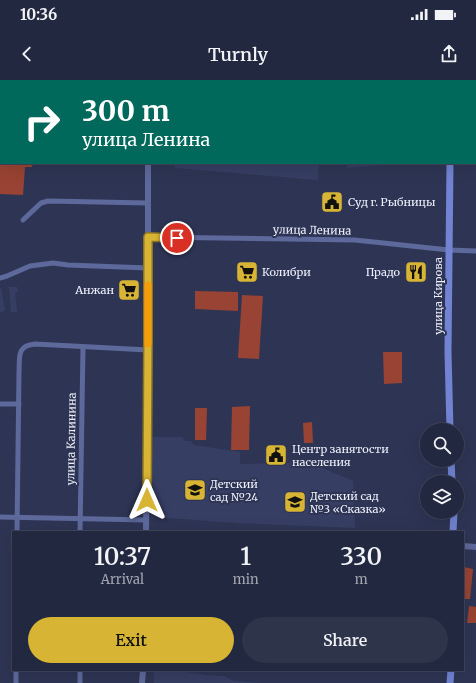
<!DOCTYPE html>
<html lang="en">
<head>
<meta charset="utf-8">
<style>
	:root { --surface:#22283f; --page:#2e344a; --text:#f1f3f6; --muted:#a2a6b0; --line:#3f4459; --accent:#d7b434 }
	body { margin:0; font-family:Merriweather,serif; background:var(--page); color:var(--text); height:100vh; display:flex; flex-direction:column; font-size:15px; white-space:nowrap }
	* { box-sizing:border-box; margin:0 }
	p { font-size:13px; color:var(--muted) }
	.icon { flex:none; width:22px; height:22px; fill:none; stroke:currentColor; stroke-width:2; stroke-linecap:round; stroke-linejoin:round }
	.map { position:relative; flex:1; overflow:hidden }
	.sheet { position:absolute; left:12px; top:451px; width:452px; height:140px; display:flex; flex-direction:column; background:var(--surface); border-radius:0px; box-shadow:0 4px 16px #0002,0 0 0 1px var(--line) }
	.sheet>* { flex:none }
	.top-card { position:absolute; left:0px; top:0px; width:476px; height:84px; box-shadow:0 4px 16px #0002,0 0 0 1px var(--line); background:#00695c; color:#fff; overflow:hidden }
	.controls { position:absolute; left:420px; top:343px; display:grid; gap:8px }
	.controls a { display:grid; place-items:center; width:44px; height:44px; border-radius:50%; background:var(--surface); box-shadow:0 4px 16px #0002,0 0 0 1px var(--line); font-size:20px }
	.pin { position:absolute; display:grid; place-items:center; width:34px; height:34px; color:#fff; margin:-17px; border:2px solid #fff; border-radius:50%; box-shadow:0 1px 4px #0007 }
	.me { position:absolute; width:44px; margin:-22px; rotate:0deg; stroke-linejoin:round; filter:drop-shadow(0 0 3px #0008) }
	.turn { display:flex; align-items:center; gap:14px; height:84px; padding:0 16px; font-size:18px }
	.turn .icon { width:52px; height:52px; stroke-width:2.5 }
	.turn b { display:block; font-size:28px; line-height:34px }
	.eta { display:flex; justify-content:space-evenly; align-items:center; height:68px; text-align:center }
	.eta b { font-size:24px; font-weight:600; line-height:28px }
	.button { display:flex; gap:8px; margin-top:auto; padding:8px 16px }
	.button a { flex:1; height:46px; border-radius:24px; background:var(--accent); color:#111; font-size:16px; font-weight:600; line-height:46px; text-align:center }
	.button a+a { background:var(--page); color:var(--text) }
	.status { display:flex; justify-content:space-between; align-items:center; height:28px; padding:0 20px; background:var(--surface); direction:ltr }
	.status svg { height:11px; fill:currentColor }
	header { display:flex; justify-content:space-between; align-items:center; height:52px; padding:0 16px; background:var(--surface); font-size:18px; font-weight:600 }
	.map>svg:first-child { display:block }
	.built { fill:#363e63 }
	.green { fill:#984333 }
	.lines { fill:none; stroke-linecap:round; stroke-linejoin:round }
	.minor { stroke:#5d699b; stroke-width:5 }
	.tertiary { stroke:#5d699b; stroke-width:6 }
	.secondary { stroke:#7183d2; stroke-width:7 }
	.route-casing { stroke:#8c7522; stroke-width:10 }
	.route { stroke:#d7b434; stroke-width:7 }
	.slow { stroke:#f59e0b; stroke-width:7 }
	.labels { text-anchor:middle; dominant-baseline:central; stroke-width:4; stroke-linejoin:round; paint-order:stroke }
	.poi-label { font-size:11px; fill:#eceffb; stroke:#2e3554; text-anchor:start }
	.street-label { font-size:11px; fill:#eceffb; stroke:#2e3554 }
</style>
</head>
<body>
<div class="status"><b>10:36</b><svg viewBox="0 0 49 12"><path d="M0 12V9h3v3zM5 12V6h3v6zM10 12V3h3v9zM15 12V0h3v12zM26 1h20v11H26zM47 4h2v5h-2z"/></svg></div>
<header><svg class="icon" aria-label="back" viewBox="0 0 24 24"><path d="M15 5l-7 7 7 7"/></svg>Turnly<svg class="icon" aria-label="share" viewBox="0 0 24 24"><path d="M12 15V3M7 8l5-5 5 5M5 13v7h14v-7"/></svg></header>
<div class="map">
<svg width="476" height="603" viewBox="0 0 476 603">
	<rect width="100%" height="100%" fill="#2e3554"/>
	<g class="built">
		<polygon points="152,0 326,0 152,1"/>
		<polygon points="174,83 319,83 318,100 175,88"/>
		<polygon points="348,83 405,83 347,88"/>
		<polygon points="9,207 17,207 18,212 15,212 17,232 11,232"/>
		<polygon points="0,208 1,208 5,231 0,232"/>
		<polygon points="148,357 182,357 185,361 190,361 194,365 240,372 240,384 288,383 301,379 353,401 355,448 236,443 155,437"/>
		<polygon points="154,590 172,590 206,595 224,596 234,601 261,603 154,603"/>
	</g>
	<g class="green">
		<polygon points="0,0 64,0 1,1 1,83 33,83 32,87 25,87 23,115 0,114"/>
		<polygon points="195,211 238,212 238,231 195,229"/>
		<polygon points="242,215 263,216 259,279 238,278"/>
		<polygon points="383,272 402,272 402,303 384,304"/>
		<polygon points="250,326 249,370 231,370 232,327"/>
		<polygon points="195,328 207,328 206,360 195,360"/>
		<polygon points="312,342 313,363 304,363 303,343"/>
		<polygon points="464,487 473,489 470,519 463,519"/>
		<polygon points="469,526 476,527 476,543 467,543"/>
	</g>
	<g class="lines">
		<g class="minor">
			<polyline points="127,0 130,1"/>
			<polyline points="23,140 41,123 48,121 148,123"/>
			<polyline points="148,157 355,160 449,170 476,171"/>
			<polyline points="0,198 7,196 30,186 53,183 68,185 148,188"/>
			<polyline points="0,324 19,324"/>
			<polyline points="0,437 146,440"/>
			<path d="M17 452 19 292C20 277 16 266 35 264L148 270"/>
			<polyline points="80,452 83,267"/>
			<polyline points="16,603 16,590"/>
			<polyline points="80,603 80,590"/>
		</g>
		<g class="tertiary">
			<polyline points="146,0 146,1"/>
			<polyline points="146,452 148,259 148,83"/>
			<polyline points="463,466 476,467"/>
			<polyline points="142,603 143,590"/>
		</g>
		<g class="secondary">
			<polyline points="448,0 448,1"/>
			<polyline points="450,83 448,272 450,350"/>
			<polyline points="451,380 452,402"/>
			<polyline points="453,452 454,432"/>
			<polyline points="450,603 451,590"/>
		</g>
	</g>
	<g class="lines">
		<g class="route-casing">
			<polyline id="route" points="147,420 148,260 148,157 177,158"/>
		</g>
		<use href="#route" class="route"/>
		<polyline class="slow" points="148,205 148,264"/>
	</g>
	<defs>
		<g id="civic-square" transform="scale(1.15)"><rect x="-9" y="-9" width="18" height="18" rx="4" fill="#d7b434" stroke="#2e3554"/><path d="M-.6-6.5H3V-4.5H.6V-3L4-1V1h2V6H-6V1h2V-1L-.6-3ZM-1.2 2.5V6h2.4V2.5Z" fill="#111"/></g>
		<g id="supermarket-square" transform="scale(1.15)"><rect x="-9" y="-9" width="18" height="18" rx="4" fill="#d7b434" stroke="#2e3554"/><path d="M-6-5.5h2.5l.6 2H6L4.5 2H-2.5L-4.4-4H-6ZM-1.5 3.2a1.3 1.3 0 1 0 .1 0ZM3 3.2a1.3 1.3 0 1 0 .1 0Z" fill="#111"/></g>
		<g id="restaurant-square" transform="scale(1.15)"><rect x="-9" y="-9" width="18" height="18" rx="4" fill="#d7b434" stroke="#2e3554"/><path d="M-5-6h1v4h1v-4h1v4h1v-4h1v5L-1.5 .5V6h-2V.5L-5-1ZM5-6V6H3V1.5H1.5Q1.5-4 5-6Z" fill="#111"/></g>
		<g id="school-square" transform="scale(1.15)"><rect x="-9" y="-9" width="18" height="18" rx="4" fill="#d7b434" stroke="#2e3554"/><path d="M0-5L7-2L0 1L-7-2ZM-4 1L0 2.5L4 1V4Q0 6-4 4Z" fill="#111"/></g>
	</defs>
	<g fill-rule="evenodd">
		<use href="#civic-square" x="332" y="122"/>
		<use href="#supermarket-square" x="247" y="192"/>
		<use href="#restaurant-square" x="416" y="192"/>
		<use href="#supermarket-square" x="129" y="210"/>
		<use href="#civic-square" x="276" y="375"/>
		<use href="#school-square" x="195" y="410"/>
		<use href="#school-square" x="295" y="422"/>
	</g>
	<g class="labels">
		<g class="poi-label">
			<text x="348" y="122">Суд г. Рыбницы</text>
			<text x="262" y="192">Колибри</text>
			<text x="400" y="192" text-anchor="end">Прадо</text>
			<text x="114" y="210" text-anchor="end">Анжан</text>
			<text x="292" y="369">Центр занятости<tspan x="292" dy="13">населения</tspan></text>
			<text x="210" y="404">Детский<tspan x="210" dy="13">сад №24</tspan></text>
			<text x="310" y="416">Детский сад<tspan x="310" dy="13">№3 «Сказка»</tspan></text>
		</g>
		<g class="street-label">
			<text transform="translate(312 150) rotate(1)">улица Ленина</text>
			<text transform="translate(438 216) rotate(-90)">улица Кирова</text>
			<text transform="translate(71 359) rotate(-89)">улица Калинина</text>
		</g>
	</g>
</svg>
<div class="controls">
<a><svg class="icon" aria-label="search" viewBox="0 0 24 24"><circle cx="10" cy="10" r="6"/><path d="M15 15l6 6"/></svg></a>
<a><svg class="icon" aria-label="layers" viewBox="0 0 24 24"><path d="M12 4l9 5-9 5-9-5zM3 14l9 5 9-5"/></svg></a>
</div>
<div class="pin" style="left:177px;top:158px;background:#d93025"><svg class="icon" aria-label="arrive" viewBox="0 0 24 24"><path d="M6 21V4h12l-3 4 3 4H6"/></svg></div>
<svg class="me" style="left:147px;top:420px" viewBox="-20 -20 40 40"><path d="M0-17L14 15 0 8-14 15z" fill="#d7b434" stroke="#fff" stroke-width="4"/></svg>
<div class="top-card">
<div class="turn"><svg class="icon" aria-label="right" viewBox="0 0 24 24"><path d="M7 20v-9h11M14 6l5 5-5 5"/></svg><div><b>300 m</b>улица Ленина</div></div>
</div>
<section class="sheet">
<div class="eta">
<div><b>10:37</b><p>Arrival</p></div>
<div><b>1</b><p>min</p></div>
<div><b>330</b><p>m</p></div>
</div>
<div class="button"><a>Exit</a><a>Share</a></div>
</section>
</div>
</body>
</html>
